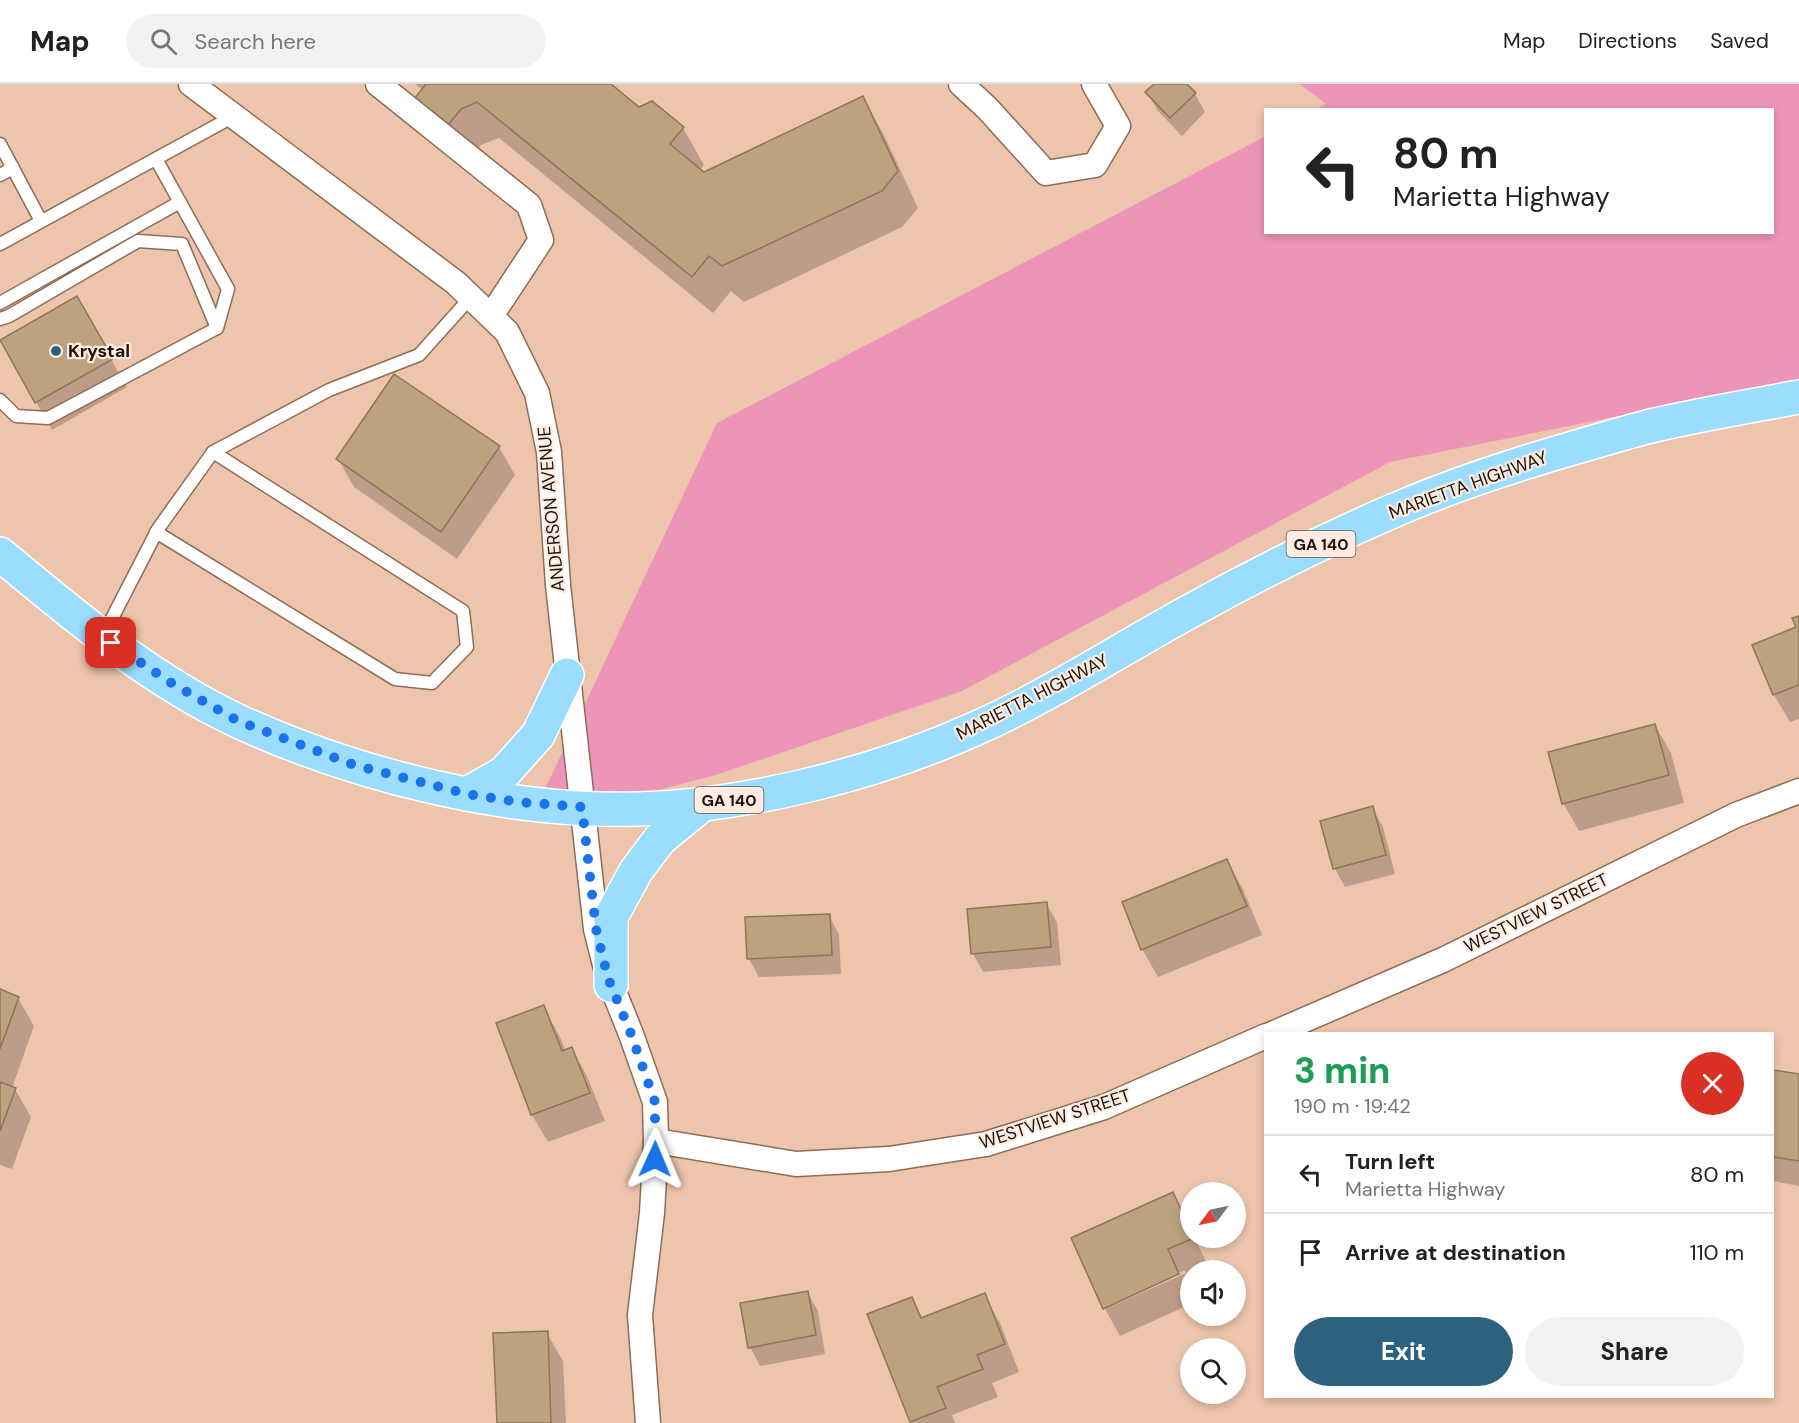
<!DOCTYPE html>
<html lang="en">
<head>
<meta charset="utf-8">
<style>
	:root { --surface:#fff; --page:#f2f2f2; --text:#222; --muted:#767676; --line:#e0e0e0; --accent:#2d627e }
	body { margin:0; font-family:"DM Sans",sans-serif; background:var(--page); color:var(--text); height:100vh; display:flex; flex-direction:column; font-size:22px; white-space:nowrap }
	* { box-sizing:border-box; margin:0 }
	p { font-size:20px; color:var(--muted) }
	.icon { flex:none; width:33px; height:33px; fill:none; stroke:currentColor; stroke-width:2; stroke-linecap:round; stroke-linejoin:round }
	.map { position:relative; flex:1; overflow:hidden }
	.panel { position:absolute; left:1264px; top:948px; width:510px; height:366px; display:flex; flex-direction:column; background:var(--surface); border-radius:0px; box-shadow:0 3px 9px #0003 }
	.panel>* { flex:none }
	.guide { position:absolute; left:1264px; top:24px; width:510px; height:126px; border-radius:0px; box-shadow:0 3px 9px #0003; background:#fff; color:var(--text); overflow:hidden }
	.needle { width:39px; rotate:237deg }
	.controls { position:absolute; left:1180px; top:1098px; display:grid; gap:12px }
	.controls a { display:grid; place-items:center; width:66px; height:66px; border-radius:50%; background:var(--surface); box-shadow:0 3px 9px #0003; font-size:30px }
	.pin { position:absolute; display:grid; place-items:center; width:51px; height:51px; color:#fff; margin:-26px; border-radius:12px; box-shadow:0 3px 9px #0006 }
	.me { position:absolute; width:66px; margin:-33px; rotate:1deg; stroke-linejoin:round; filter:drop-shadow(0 0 4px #0008) }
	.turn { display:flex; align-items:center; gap:21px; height:126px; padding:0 30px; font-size:27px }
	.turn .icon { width:78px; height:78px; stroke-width:2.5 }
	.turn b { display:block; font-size:42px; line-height:51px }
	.round { display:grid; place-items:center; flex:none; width:63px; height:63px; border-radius:32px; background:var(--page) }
	.summary { display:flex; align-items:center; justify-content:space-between; height:102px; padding:0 30px }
	h1 { font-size:36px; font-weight:800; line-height:45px; color:#1e9e55 }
	.action { display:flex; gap:12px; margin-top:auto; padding:12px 30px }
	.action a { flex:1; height:69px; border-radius:36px; background:var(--accent); color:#fff; font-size:24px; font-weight:800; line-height:69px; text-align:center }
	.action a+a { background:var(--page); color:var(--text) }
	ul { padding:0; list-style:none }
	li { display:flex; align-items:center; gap:18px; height:78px; padding:0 30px; border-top:2px solid var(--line) }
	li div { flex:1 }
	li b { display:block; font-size:22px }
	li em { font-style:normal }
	header { display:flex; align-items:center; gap:36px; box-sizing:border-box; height:84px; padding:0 30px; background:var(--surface); border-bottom:2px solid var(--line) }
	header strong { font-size:28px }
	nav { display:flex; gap:33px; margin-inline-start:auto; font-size:21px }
	.search { width:420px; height:54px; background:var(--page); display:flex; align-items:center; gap:15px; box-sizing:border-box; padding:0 21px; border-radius:33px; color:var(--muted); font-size:22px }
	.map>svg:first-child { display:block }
	.green { fill:#ed95b9 }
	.shadow { fill:#0003 }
	.building { fill:#bca27f; stroke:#8e7554; stroke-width:1.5 }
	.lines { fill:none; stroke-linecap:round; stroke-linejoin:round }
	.service-casing { stroke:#8f6c55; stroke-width:15 }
	.minor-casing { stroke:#8f6c55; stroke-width:27 }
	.primary-casing { stroke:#fff; stroke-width:36 }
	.service { stroke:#fff; stroke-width:12 }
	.minor { stroke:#fff; stroke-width:24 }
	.primary { stroke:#9addff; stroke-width:33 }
	.route { stroke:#1a73e8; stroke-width:10; stroke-dasharray:0 18 }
	.poi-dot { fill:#2d627e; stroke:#fcece1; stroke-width:2 }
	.labels { text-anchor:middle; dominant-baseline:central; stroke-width:4.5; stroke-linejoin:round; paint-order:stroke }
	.shield { fill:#fcece1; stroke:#63544a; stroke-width:1.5 }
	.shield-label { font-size:16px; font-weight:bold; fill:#21130a }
	.poi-label { font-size:18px; font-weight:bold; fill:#21130a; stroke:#fcece1; text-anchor:start }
	.street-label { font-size:18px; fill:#21130a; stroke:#fcece1 }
</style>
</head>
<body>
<header>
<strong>Map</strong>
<div class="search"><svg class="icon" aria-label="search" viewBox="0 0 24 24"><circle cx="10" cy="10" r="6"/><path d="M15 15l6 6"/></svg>Search here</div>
<nav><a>Map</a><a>Directions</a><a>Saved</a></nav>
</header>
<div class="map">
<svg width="1799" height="1339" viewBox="0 0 1799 1339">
	<rect width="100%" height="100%" fill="#edc5ac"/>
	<polygon class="green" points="1300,0 1799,0 1799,307 1723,311 1390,378 962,607 716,691 529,739 717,339 1266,52 1266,148 1773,148 1773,26 1316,25 1326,20"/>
	<g class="shadow">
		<polygon points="415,0 609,0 639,25 683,44 704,81 700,86 704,89 863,14 884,51 918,124 902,143 744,218 731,207 713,229 499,54 481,61 465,81 423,6"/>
		<polygon points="1156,0 1185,0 1195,10 1205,28 1182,52 1158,27 1147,8"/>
		<polygon points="76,214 127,303 52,346 1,257"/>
		<polygon points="499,363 515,391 457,475 354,403 338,375"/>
		<polygon points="1799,533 1799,635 1790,638 1774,611 1754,562 1798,544"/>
		<polygon points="1655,641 1671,669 1684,719 1579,747 1563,719"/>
		<polygon points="1372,724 1383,743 1395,790 1345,803 1335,785 1322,738"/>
		<polygon points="1227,777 1243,805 1262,851 1158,893 1142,865"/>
		<polygon points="1046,819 1057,838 1061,881 983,888 973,870"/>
		<polygon points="829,832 839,850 841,890 759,893 749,875"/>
		<polygon points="0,907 18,914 34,942 12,1004 15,1005 31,1033 12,1085 0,1081"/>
		<polygon points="543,923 559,951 566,967 571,964 587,992 605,1037 548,1058 532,1031 498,940"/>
		<polygon points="1773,987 1799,992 1799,1102 1773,1097"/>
		<polygon points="1172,1110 1191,1144 1191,1154 1195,1154 1208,1182 1198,1186 1191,1186 1191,1190 1182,1194 1191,1213 1191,1220 1120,1252 1105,1225 1186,1189 1185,1186 1105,1222 1105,1224 1073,1155"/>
		<polygon points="807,1208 818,1227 825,1270 760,1282 750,1263"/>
		<polygon points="984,1211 1000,1239 1019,1288 992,1299 998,1313 952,1331 955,1339 912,1339 869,1231 911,1214 923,1235"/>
		<polygon points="547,1249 563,1277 566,1339 499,1339"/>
	</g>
	<g class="building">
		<polygon points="426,0 611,0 639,23 652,17 684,43 670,60 704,88 863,12 898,87 882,107 722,182 709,172 692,193 477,18 461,25 444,46 411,19"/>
		<polygon points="1154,0 1187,0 1196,9 1170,34 1145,8"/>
		<polygon points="77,212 113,275 35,319 0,256"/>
		<polygon points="394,290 500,362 441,448 336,375"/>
		<polygon points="1799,532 1799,601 1773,611 1752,561 1796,543 1792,534"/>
		<polygon points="1655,640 1669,691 1562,720 1548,668"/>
		<polygon points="1373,722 1386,771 1333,785 1320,737"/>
		<polygon points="1227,775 1247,822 1141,866 1122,818"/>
		<polygon points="1047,818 1051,863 971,870 967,825"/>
		<polygon points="830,830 832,871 747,875 745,833"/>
		<polygon points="0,905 19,913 0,965"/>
		<polygon points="544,921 562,967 572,963 590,1009 531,1031 496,939"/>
		<polygon points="1773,986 1799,990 1799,1077 1773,1073"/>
		<polygon points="0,998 16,1004 0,1047"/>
		<polygon points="1173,1108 1191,1148 1191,1154 1194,1154 1168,1165 1179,1190 1103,1225 1071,1154"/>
		<polygon points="808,1207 816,1251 748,1264 740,1219"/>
		<polygon points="985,1209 1005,1260 977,1271 983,1285 937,1303 946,1324 910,1338 867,1230 912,1213 921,1234"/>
		<polygon points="548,1247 551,1339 497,1339 493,1249"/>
	</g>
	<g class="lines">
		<g class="service-casing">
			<g id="service">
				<polyline points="0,60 41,137"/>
				<polyline points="0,91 13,84"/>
				<polyline points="0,160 234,32"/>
				<polyline points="0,219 180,118"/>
				<polyline points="0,235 9,232 138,157 182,160 217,244"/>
				<polyline points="0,316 16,332 48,334 217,244 228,205 156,75"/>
				<polyline points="156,448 395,595 432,599 467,563 463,527 213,368"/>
				<polyline points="103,552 158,445 213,368 329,306 419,271 471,213"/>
			</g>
		</g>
		<g class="minor-casing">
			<g id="minor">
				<polyline points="191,0 456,199 507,248 537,309 549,368 558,501 596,845 608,893 631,950 655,1018 656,1057 652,1129 640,1231 648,1339"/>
				<polyline points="378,0 529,121 541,156 491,232"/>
				<polyline points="961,0 987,24 1046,89 1095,81 1118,42 1094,0"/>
				<polyline points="1272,950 1445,875 1736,731 1799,707"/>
				<polyline points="656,1057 796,1080 889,1075 986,1060 1104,1023 1266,952"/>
			</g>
		</g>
		<g class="primary-casing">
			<g id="primary">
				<path d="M0 470C73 531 153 598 240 638 358 692 508 729 638 725 750 722 878 689 979 643 1050 611 1116 568 1185 530 1253 492 1323 457 1395 426 1455 400 1517 380 1580 362 1605 355 1630 347 1655 341 1703 330 1751 322 1799 313"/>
				<polyline points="467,710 504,689 538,651 567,591"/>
				<polyline points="611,901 611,833 636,787 660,755 703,720"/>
			</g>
		</g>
		<use href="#service" class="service"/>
		<use href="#minor" class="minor"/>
		<use href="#primary" class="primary"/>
	</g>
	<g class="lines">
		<polyline class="route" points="111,559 173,600 238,637 354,681 467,710 518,718 582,723 596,845 608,894 631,950 655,1018 655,1075"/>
	</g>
	<circle class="poi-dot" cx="56" cy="267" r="6"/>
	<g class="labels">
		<g class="shield">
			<rect x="1286.5" y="447" width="69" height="26" rx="4.5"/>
			<rect x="694.5" y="703" width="69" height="26" rx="4.5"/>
		</g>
		<g class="shield-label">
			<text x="1321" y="460">GA 140</text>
			<text x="729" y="716">GA 140</text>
		</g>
		<g class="poi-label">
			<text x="68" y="267">Krystal</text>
		</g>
		<g class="street-label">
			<text transform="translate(1468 401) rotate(-20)">MARIETTA HIGHWAY</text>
			<text transform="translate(551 425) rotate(-95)">ANDERSON AVENUE</text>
			<text transform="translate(1032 613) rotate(-27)">MARIETTA HIGHWAY</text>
			<text transform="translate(1536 829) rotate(-26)">WESTVIEW STREET</text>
			<text transform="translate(1055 1035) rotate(-18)">WESTVIEW STREET</text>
		</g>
	</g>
</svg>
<div class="controls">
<a><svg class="needle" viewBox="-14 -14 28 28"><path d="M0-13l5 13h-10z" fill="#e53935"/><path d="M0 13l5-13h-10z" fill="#767676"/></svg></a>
<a><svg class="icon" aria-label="sound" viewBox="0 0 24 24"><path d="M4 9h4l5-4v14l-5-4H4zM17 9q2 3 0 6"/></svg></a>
<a><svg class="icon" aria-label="search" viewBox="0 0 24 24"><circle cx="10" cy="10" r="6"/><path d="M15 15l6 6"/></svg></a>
</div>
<div class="pin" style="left:111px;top:559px;background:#d93025"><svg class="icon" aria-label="arrive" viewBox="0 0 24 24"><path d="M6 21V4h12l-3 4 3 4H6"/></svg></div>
<svg class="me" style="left:655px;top:1075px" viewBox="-20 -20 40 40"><path d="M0-17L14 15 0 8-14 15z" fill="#1a73e8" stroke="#fff" stroke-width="4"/></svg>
<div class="guide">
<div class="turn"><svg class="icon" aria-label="left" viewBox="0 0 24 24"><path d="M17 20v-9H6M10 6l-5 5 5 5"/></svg><div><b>80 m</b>Marietta Highway</div></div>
</div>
<section class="panel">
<div class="summary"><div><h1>3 min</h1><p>190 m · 19:42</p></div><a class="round" style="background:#d93025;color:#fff"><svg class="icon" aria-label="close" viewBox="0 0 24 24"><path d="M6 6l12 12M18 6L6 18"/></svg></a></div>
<ul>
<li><svg class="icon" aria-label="left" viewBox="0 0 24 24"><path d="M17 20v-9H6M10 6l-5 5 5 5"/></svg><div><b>Turn left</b><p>Marietta Highway</p></div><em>80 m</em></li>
<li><svg class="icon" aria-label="arrive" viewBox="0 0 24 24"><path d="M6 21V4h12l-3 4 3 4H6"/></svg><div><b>Arrive at destination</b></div><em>110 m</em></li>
</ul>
<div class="action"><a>Exit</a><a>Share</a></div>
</section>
</div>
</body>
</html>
